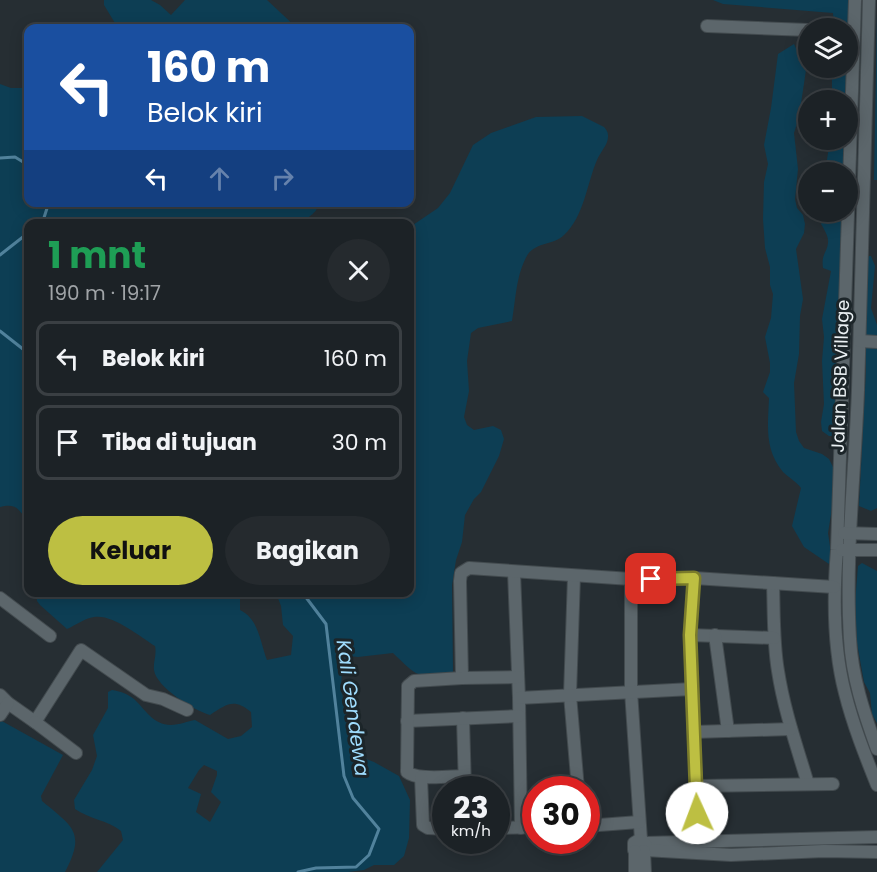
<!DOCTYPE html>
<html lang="id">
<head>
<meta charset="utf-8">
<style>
	:root { --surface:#1c2226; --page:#252a2e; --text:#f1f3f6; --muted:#a0a4a7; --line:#3a3f43; --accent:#bdbf42 }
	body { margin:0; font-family:Poppins,sans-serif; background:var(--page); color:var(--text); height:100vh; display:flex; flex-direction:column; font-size:22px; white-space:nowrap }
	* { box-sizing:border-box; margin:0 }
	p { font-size:20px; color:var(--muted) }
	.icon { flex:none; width:33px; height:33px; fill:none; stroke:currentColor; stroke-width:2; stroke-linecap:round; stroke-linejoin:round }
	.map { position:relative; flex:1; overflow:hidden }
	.side { position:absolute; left:24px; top:219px; width:390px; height:378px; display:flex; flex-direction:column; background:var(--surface); border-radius:12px; box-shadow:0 3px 15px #0003,0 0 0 2px var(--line) }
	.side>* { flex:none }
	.hud { position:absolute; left:24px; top:24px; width:390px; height:183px; border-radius:12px; box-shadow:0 3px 15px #0003,0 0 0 2px var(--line); background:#1a4fa0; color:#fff; overflow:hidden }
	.fabs { position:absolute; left:798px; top:18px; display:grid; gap:12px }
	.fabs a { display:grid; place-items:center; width:60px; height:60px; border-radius:50%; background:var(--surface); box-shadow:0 3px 15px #0003,0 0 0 2px var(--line); font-size:30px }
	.speed { position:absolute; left:432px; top:776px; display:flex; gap:12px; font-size:30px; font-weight:700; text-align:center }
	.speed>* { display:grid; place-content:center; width:78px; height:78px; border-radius:50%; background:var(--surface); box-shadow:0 3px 15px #0003,0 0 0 2px var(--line); line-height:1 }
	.speed small { font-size:15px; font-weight:400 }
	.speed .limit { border:9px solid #d22; background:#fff; color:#111 }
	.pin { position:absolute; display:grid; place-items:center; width:51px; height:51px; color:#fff; margin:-26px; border-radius:12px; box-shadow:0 3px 9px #0006 }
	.me { position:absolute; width:66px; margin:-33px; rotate:358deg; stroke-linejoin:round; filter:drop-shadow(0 0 4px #0008) }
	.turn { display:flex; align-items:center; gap:21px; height:126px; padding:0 24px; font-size:27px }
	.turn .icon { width:78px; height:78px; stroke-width:2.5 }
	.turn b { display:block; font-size:42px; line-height:51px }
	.lanes { display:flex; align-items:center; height:57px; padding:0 24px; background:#0003; justify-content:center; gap:30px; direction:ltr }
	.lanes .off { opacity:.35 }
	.round { display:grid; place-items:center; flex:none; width:63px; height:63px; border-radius:32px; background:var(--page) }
	.head { display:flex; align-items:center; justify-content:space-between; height:102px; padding:0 24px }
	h1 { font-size:36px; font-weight:700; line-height:45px; color:#1e9e55 }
	.button { display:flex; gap:12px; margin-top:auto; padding:12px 24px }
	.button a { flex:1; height:69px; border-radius:36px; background:var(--accent); color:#111; font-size:24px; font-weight:700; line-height:69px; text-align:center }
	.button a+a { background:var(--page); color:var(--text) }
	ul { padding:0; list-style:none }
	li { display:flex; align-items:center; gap:18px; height:75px; margin:0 12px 9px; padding:0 12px; border:3px solid var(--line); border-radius:12px }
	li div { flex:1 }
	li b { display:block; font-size:22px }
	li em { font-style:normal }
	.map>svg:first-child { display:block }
	.green { fill:#0d3e54; fill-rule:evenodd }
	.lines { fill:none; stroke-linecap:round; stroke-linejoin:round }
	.stream { stroke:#51829c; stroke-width:3 }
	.minor-casing { stroke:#434b4f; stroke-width:14 }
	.minor { stroke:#5c666b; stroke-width:12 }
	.route-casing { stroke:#7b7c2b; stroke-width:15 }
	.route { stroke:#bdbf42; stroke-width:10 }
	.labels { text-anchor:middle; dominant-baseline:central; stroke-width:6; stroke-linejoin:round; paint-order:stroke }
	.street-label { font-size:18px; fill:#ebf1f4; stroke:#1c2529 }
	.water-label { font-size:20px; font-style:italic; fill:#9fdcfd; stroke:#1c2529 }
</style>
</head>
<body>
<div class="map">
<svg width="877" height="872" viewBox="0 0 877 872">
	<rect width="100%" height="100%" fill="#262e33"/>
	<g class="green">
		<polygon points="104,0 151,0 160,5 171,15 185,0 267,0 297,28 118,28 104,5"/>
		<polygon points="713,0 853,0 847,172 829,172 826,166 830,140 848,140 848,100 832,100 832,68 848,68 848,28 834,28 833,13 723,4"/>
		<polygon points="877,14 877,180 874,180"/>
		<path d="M794 44 806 70 799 117 794 133 798 169 795 199 797 208 803 215 805 224 804 233 796 249 803 299 800 316 799 354 794 383 796 432 799 441 804 448 822 454 829 459 833 467V502L828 533 832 560 829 564 804 547 792 526 801 488C796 481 789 478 783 472 764 449 768 425 769 398L763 392 770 372V363L765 337 771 318 773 294 770 285V267L765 248 763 219 764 182 768 164 764 145 771 108 778 54Z"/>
		<path d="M0 84 11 88H28V202L318 203C318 214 308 215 304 223L28 224V522C19 510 17 503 0 507Z"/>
		<path d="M582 116 604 127C606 129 608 132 608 135 609 144 600 152 597 160 587 183 584 217 564 235 554 245 537 242 528 254 516 274 516 298 512 321L478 328 471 333 467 361 469 391 464 417 467 425 474 430 493 426 501 430 504 439 499 456 481 492 474 499 465 515 462 542 456 560 452 585 453 673C416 677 420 679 393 653L358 657 348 656 342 669 341 688 353 746 361 757 374 762 399 776 410 800 409 838 404 856 394 865H374L364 870 348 872H97L123 840 121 831C107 820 89 819 75 809L74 800 92 770 97 756 93 735 108 708V692L112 690C120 691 128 694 134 699 145 709 153 725 171 725 179 725 188 721 195 720L228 739 241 736 252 727 251 712C234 698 227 704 210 715 195 711 156 687 154 670 153 662 157 655 155 646 139 636 113 614 94 617 85 618 76 625 67 629L40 605 37 601V593H240V610C259 619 260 642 267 660L291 655 293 636 283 625 281 606 276 593 410 592V227L438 208 450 193 473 145 491 133 536 117ZM204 765 217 771V775L211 792 221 802 210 822 196 812 201 794 188 788 199 770Z"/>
		<path d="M828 212H846L839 436H829L822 431 821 422 824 404 822 361 824 337 822 319 831 271 823 268C821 254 827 253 828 243 829 237 824 229 821 224Z"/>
		<polygon points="869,256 871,256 875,266 871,308 877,325 877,508 871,511 859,506 866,370 864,317 867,260"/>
		<polygon points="862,563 877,571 877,723 872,714 870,693 864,682 857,643 855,603 858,566"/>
		<path d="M0 720 63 755 41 796 42 801C73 827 86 832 65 872H0Z"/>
	</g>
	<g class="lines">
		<g class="stream">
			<polyline points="0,158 15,157 28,165"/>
			<polyline points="42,224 49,202"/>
			<polyline points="0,255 28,233"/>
			<polyline points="0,331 28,353"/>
			<polyline points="298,872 316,868 356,867 369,855 379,829 353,798 344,776 326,624 302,592"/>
		</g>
		<g class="minor-casing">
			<g id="minor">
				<path d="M855 0 837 550C833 598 833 647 845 693 853 725 865 755 877 785"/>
				<path d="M869 0C865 130 862 260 858 390 855 472 845 557 850 639 852 677 864 713 877 749"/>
				<polyline points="707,26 808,30"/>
				<polyline points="860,341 877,342"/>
				<polyline points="844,533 877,534"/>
				<polyline points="842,550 877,550"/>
				<polyline points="514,572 519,698 521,828"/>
				<polyline points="574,576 570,695 578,789"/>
				<polyline points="694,578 690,635 697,813"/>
				<polyline points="631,579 631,691 641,840"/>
				<path d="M773 583C774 612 773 642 778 671 784 710 797 747 808 784"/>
				<polyline points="0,598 50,636"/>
				<polyline points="690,635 774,638"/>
				<polyline points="715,635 728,731"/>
				<polyline points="462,678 460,581 461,573 469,568 631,579 694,578 834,587"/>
				<polyline points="0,695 8,703 35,722 81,650 146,695 163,699 187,710"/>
				<polyline points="519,698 692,689"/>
				<polyline points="0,715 8,703"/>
				<polyline points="463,718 465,789"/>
				<polyline points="407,721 519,716"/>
				<polyline points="35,722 76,753"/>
				<polyline points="694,732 791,729"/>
				<path d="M464 776C450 776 418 781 407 772L408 686 414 681 462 678 518 677"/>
				<polyline points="421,777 423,825 428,828 446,829"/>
				<polyline points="696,786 833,784"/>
				<polyline points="586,826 639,822"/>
				<polyline points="496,828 536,827"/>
				<polyline points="644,843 877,837"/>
				<polyline points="645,850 646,846 643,841 639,840 634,843 634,850 640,853 645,850 731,855 824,851 877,852"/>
				<polyline points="644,851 645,872"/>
				<polyline points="635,872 635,851"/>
			</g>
		</g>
		<use href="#minor" class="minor"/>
	</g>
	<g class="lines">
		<g class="route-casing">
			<polyline id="route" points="651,579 694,578 690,635 697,813"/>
		</g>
		<use href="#route" class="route"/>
	</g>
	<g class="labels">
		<g class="street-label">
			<text transform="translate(840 376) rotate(-88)">Jalan BSB Village</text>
		</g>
		<g class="water-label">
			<text transform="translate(353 708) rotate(82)">Kali Gendewa</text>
		</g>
	</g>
</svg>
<div class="fabs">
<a><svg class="icon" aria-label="layers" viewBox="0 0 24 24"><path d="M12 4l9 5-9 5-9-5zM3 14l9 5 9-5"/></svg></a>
<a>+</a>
<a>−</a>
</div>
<div class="speed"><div>23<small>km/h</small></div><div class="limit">30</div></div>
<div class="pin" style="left:651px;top:579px;background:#d93025"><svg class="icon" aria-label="arrive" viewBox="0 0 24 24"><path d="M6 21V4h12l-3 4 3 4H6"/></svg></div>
<svg class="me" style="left:697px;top:813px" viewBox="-20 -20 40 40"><circle r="19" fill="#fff"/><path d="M0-13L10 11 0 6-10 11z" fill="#bdbf42"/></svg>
<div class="hud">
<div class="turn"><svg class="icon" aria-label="left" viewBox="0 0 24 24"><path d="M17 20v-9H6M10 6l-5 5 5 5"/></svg><div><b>160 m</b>Belok kiri</div></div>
<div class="lanes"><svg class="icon" aria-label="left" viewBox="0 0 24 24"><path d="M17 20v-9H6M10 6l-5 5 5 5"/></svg><svg class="icon off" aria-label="ahead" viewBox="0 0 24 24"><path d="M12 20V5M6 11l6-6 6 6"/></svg><svg class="icon off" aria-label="right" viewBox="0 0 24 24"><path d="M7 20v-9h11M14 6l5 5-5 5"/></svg></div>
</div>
<section class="side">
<div class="head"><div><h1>1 mnt</h1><p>190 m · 19:17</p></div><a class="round"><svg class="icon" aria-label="close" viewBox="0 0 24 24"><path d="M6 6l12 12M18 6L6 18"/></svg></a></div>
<ul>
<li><svg class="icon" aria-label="left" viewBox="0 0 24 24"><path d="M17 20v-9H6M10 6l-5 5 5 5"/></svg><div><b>Belok kiri</b></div><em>160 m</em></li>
<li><svg class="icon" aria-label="arrive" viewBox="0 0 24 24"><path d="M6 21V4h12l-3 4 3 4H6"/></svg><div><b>Tiba di tujuan</b></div><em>30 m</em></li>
</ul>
<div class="button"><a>Keluar</a><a>Bagikan</a></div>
</section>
</div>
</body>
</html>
